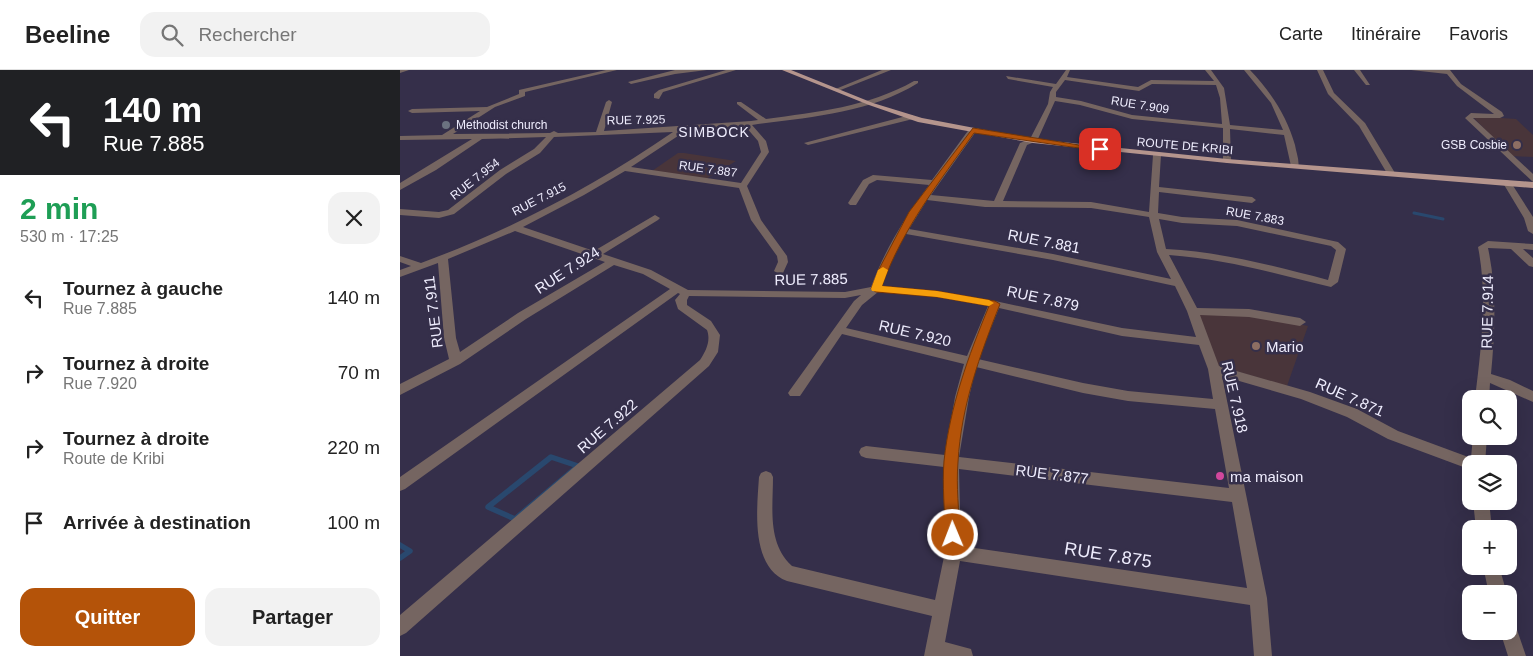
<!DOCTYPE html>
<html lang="fr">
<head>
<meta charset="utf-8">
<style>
	:root { --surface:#fff; --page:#f2f2f2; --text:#222; --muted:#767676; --line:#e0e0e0; --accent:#b45309 }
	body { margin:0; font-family:Arial,sans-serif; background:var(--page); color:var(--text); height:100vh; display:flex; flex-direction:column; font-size:19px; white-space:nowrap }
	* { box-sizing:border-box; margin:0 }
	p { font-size:16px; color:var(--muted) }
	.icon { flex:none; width:28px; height:28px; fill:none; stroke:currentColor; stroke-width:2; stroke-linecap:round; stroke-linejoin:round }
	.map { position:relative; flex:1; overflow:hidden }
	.details { display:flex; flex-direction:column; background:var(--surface); width:400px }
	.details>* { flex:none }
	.hud { background:#202124; color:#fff; overflow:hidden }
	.controls { position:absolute; left:1062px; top:320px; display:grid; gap:10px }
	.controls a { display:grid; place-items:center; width:55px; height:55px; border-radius:10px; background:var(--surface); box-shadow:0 5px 20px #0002; font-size:25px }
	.pin { position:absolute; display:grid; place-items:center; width:42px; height:42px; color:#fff; margin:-21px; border-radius:10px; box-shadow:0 2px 8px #0006 }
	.me { position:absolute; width:55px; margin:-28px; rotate:359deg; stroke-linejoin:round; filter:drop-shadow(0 0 4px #0008) }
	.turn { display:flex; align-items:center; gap:18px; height:105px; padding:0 20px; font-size:22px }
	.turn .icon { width:65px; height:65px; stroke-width:2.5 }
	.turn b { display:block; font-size:35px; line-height:42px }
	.round { display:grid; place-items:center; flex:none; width:52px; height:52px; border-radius:15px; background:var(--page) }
	.headline { display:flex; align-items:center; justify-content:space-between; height:85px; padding:0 20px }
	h1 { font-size:30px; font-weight:700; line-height:38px; color:#1e9e55 }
	.primary-button { display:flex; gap:10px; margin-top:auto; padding:10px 20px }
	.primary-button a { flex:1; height:58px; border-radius:15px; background:var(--accent); color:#fff; font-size:20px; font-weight:700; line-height:58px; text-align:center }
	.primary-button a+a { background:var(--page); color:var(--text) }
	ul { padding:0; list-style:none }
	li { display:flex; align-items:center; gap:15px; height:75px; padding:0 20px }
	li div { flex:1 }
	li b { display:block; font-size:19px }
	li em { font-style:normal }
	header { display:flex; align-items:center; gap:30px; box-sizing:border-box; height:70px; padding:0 25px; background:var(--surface); border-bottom:1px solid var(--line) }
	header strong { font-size:24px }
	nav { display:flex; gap:28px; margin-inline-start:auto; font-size:18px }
	.search { width:350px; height:45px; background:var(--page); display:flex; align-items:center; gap:12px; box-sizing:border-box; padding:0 18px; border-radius:15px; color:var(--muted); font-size:19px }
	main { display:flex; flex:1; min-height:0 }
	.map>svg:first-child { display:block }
	.education { fill:#49353a }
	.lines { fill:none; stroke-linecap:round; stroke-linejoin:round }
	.stream-far1 { stroke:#29486e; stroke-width:3 }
	.stream { stroke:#29486e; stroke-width:5.5 }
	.minor { fill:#756561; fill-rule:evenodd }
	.major { fill:#b5958d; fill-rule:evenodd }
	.route { fill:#b45309; stroke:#753606 }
	.slow { fill:#f59e0b }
	.worship-dot { fill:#6b7280; stroke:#352f4a; stroke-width:2 }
	.education-dot { fill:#8d6e63; stroke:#352f4a; stroke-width:2 }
	.hotel-dot { fill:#d1479c; stroke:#352f4a; stroke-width:2 }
	.labels { text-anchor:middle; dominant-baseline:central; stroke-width:5; stroke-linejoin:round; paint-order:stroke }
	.far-street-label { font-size:12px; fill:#eeecfd; stroke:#352f4a }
	.far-poi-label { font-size:12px; fill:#eeecfd; stroke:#352f4a; text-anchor:start }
	.far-neighbourhood-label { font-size:14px; letter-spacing:1px; fill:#eeecfd; stroke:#352f4a }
	.street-label { font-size:15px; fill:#eeecfd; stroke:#352f4a }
	.poi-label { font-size:15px; fill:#eeecfd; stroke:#352f4a; text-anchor:start }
	.near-street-label { font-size:18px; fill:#eeecfd; stroke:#352f4a }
</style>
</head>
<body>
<header>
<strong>Beeline</strong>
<div class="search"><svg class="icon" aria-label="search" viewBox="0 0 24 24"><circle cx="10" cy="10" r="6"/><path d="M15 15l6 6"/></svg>Rechercher</div>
<nav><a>Carte</a><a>Itinéraire</a><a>Favoris</a></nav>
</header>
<main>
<section class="details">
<div class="hud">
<div class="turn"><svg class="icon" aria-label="left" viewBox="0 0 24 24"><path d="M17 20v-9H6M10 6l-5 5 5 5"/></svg><div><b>140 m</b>Rue 7.885</div></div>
</div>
<div class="headline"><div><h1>2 min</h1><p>530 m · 17:25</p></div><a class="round"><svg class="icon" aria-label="close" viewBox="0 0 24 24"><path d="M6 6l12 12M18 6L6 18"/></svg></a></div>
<ul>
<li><svg class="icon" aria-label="left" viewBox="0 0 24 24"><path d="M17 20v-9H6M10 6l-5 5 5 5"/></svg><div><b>Tournez à gauche</b><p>Rue 7.885</p></div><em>140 m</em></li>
<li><svg class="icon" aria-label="right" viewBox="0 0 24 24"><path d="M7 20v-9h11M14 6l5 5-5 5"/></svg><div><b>Tournez à droite</b><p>Rue 7.920</p></div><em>70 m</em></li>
<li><svg class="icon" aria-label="right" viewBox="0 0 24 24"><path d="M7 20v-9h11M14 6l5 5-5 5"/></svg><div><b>Tournez à droite</b><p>Route de Kribi</p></div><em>220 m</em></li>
<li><svg class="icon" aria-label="arrive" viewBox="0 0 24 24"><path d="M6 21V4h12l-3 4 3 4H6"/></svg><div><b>Arrivée à destination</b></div><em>100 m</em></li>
</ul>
<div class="primary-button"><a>Quitter</a><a>Partager</a></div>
</section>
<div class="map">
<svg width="1133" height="586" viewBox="0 0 1133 586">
	<rect width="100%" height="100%" fill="#352f4a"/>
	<g class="education">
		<polygon points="1072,46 1116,49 1133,65 1133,87 1111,86"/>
		<polygon points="278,83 284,83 336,91 306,109 252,101"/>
		<polygon points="799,244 849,244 908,256 887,316 818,296"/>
	</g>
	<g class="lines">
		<polyline class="stream-far1" points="1014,143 1043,149"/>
		<g class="stream">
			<polygon points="151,387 178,396 115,449 88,437"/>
			<polyline points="0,475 10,481 0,488"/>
		</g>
		<g class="minor">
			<polygon points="0,0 9,0 0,3"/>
			<path d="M206 0H217L125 22V26L95 37 53 64 150 63 154 61 158 63 196 62 206 32 209 30 212 32 204 61 351 51 358 50 337 34V32H341L366 49C417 42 468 37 514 11H518V13C468 44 408 47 352 55L366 71 369 82 347 116 361 150 387 186 388 192 383 203 379 204 374 201 378 192 377 186 351 150 339 118 225 101 184 125 123 157 194 181 255 145 260 148 258 150 203 184 251 200 288 220 445 222 471 217C485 179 506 146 529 115L477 110 469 114 456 135H450L448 133 463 110 473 105 532 110 570 58H573L577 60 531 125 594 131 620 73 630 69 648 34 650 22 653 17 608 9 606 6 656 14 666 0H670L667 7 738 17 751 10 814 11 805 0H811L824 18 830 55 883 60 871 33 844 0H850C872 23 887 47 895 75 896 82 900 91 898 98L891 96 884 65 830 59 831 91 827 93 823 91V58L732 49 680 35 655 31 637 71 627 75 603 131 691 132 749 142 753 85 757 83 761 85 759 117 852 127 856 130 852 133 759 122 758 143 782 147 837 150 938 172 946 179 938 212 931 217C876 204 826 189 769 185L797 238 849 239 900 248 906 252 900 256 849 247 800 245 819 296 910 322 957 339 998 361 1071 388 1073 366H1087L1085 394H1071V400L1066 398 988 369 947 347 901 329 822 306 867 528 872 586H854L850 535 560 491 545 572 571 579 573 586H524L532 546 387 511C350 497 357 438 359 407L361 403 366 401 371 403 373 407C373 438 367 473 392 496L535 530 545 482 544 397 466 388 461 386 459 382 461 378 466 376 545 385 555 327 564 294 442 264 400 326H390L388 323 390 320 454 231 461 225 445 228 289 226 287 230V235L311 251 320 265 318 282 309 296 6 563 0 566V545L300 290C306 281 311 271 307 260L278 239 275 230 280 224 278 223 5 419 0 421V407L270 219 243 204 214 195 126 249 60 294 0 325V314L49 289 44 268 38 193 0 207V200L11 196 0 192V186L21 193C110 160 195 116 273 62L154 67 140 83 106 104 54 144 39 148 0 145V139L39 142 48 140 100 100 134 79 146 67 82 69 36 100 0 120V113L72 69 0 70V66L42 65 80 41 12 43 8 41 12 39 87 37 119 24V20ZM665 10 739 21 752 14 816 15 820 28 822 54 732 45 681 31 656 27V22ZM345 56 358 71 361 82 341 113 231 97 284 62ZM527 130 585 137 691 138 749 147 757 182 771 209 653 184 509 159ZM759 149 782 153 837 156 931 176 936 180 928 210C874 196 822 182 766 179ZM115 161 205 192 118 243 60 282 56 268 48 189ZM506 164 653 190 775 216 787 241 796 267 722 258 595 231 537 221 482 216 492 188ZM478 222 537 227 588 236 567 286 446 258 462 235ZM599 238 722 266 799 275 808 299 813 329 728 321 683 313 578 289ZM576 297 683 323 728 331 815 339 829 418 559 387 569 327ZM559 399 832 432 847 518 561 476Z"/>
			<polygon points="275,0 307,0 275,4 231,14 228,12"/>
			<polygon points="326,0 336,0 263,22 259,29 254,28 254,24 259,20"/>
			<polygon points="482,0 491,0 438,21 433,20"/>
			<polygon points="917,0 923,0 934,23 965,53 995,103 994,105 988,105 959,56 928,24"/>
			<polygon points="954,0 960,0 970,15 966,15"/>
			<polygon points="1011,0 1050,0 1061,14 1102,42 1104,46 1100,48 1073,48 1133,104 1133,112 1065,48 1071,43 1094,44 1057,16 1047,4"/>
			<polygon points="510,45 513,45 513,49 408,75 404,73"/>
			<polygon points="1107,110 1110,111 1133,147 1133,164 1128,161 1124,148 1103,113"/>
			<path d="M1088 171 1133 174V180L1123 179 1133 188V197L1129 196 1111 179 1088 178C1097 220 1095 262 1091 304L1110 310 1133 321V332L1090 313 1089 329H1075C1081 278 1088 227 1078 177Z"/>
			<polygon points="1073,431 1089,431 1092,459 1076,459"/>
			<polygon points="1083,496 1099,496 1107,524 1089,524"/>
			<polygon points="1109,551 1115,554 1126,586 1108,586 1100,561 1109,561"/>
		</g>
		<polygon class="major" points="382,0 391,0 473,33 522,48 633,69 827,89 1133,112 1133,118 827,93 633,73 518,52 469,35"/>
	</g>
	<path class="route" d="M573 58 704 79 700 81 574 63C540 111 502 159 482 216L537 221 595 231 600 234C580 285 561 336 558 392 556 416 559 441 560 465L558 469 553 471 548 469 545 465C545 441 542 415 544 391 550 336 568 287 589 236L537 227 476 222 471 219 478 201 509 142Z"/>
	<polygon class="slow" points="483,197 488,200 482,216 537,221 589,230 594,233 589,236 537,227 472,221 471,219 478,200"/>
	<circle class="worship-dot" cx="46" cy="55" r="5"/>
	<g class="education-dot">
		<circle cx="1117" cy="75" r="5"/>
		<circle cx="856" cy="276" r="5"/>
	</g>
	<circle class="hotel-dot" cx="820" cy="406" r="5"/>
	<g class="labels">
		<g class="far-street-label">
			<text transform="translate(740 35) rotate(9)">RUE 7.909</text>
			<text transform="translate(236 50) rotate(-1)">RUE 7.925</text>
			<text transform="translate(785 76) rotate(5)">ROUTE DE KRIBI</text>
			<text transform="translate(308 99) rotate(8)">RUE 7.887</text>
			<text transform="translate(75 109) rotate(-38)">RUE 7.954</text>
			<text transform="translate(139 129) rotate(-27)">RUE 7.915</text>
			<text transform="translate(855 146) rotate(10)">RUE 7.883</text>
		</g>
		<g class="far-poi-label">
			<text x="56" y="55">Methodist church</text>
			<text x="1107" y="75" text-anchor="end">GSB Cosbie</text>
		</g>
		<g class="far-neighbourhood-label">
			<text x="314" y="62">SIMBOCK</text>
		</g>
		<g class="street-label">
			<text transform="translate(644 171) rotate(11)">RUE 7.881</text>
			<text transform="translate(167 200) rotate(-33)">RUE 7.924</text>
			<text transform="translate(411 209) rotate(-1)">RUE 7.885</text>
			<text transform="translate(643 228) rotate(12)">RUE 7.879</text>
			<text transform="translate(33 242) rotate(-97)">RUE 7.911</text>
			<text transform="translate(1087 242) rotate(-89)">RUE 7.914</text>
			<text transform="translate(515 263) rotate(13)">RUE 7.920</text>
			<text transform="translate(835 327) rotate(77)">RUE 7.918</text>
			<text transform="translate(950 327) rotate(24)">RUE 7.871</text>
			<text transform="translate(207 356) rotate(-41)">RUE 7.922</text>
			<text transform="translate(652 404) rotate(7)">RUE 7.877</text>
		</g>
		<g class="poi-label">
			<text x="866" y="276">Mario</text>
			<text x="830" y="406">ma maison</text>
		</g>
		<g class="near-street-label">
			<text transform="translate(708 485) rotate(9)">RUE 7.875</text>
		</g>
	</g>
</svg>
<div class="controls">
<a><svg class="icon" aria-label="search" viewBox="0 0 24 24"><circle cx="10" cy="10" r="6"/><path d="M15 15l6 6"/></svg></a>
<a><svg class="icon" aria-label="layers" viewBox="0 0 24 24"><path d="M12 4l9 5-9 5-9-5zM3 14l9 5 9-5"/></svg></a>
<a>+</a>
<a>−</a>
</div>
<div class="pin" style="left:700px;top:79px;background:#d93025"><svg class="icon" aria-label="arrive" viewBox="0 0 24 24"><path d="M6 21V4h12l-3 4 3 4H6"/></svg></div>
<svg class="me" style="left:553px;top:465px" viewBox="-20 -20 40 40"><circle r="17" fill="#b45309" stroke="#fff" stroke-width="3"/><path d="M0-11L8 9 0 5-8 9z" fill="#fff"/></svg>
</div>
</main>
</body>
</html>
